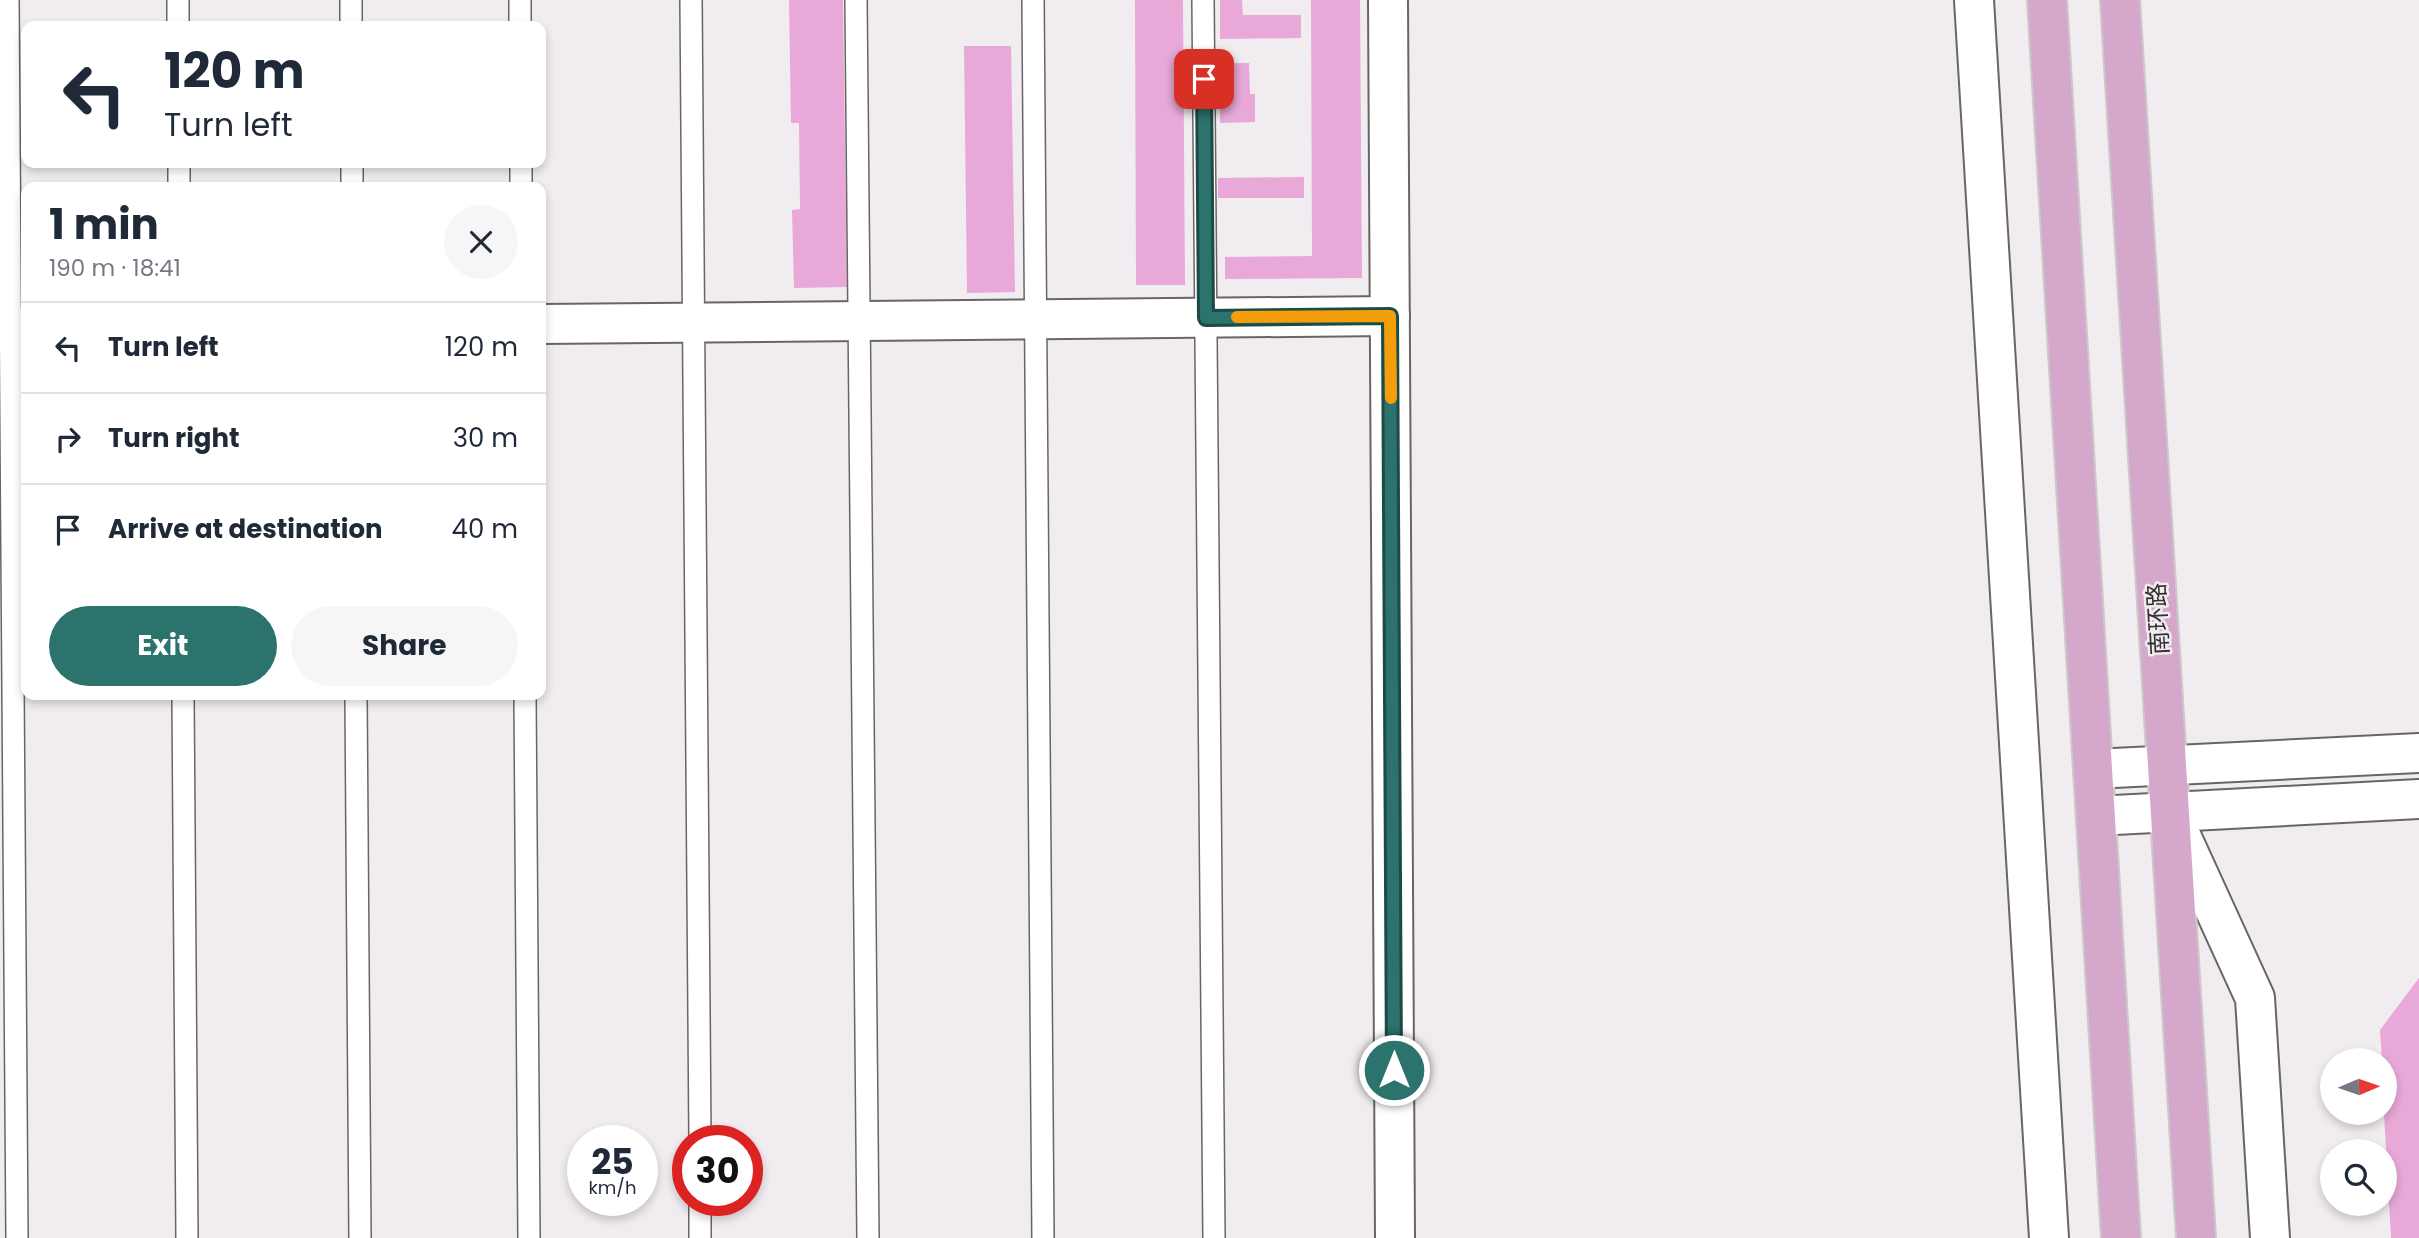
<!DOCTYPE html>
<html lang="en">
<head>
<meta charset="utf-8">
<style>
	:root { --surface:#fff; --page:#f6f6f7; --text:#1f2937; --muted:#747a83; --line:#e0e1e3; --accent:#2b736c }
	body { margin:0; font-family:Poppins,"Noto Sans SC",sans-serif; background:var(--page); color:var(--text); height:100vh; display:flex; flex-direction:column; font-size:26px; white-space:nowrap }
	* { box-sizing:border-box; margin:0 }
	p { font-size:23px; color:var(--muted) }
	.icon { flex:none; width:38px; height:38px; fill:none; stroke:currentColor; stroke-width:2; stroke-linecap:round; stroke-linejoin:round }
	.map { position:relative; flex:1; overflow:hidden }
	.drawer { position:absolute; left:21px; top:182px; width:525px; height:518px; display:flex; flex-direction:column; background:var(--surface); border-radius:14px; box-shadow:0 4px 10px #0003 }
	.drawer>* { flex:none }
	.top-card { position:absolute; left:21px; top:21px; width:525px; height:147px; border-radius:14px; box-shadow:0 4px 10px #0003; background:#fff; color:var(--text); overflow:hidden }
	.needle { width:46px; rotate:88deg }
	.fabs { position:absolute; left:2320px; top:1048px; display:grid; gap:14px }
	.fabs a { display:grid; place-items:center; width:77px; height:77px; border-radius:50%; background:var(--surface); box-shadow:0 4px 10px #0003; font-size:35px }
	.speed { position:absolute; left:567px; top:1125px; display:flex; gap:14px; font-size:35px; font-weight:700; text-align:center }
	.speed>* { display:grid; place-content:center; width:91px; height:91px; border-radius:50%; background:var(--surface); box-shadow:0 4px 10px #0003; line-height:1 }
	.speed small { font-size:18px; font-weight:400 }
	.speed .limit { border:10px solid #d22; background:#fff; color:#111 }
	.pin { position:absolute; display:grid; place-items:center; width:60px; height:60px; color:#fff; margin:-30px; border-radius:14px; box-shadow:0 4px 10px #0006 }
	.me { position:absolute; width:77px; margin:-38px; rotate:0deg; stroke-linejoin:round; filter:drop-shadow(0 0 5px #0008) }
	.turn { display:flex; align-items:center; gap:24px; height:147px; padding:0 28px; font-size:32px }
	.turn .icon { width:91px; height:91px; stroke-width:2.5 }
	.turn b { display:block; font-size:49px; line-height:60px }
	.round { display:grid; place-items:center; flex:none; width:74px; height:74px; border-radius:37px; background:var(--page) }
	.headline { display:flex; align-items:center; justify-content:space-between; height:119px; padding:0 28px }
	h1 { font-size:42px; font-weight:700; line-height:52px }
	.button { display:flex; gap:14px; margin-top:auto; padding:14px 28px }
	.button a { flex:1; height:80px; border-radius:42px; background:var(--accent); color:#fff; font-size:28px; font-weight:700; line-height:80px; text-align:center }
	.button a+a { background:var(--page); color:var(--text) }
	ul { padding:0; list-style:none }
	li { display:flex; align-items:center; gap:21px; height:91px; padding:0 28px; border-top:2px solid var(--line) }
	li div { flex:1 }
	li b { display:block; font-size:26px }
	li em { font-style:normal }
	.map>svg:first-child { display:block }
	.building { fill:#e8a9d8 }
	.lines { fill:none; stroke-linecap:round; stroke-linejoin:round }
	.lane-casing { stroke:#696567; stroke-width:24 }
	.street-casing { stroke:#696567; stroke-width:42 }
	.secondary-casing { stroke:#696567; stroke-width:42 }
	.primary-casing { stroke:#cac9ca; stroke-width:42 }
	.lane { stroke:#fff; stroke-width:21 }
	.street { stroke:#fff; stroke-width:38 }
	.secondary { stroke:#fff; stroke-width:38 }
	.primary { stroke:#d5a8cb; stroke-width:38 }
	.route-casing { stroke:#1c4b46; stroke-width:18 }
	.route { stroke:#2b736c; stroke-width:12 }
	.slow { stroke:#f59e0b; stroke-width:12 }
	.labels { text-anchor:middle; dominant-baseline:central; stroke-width:5; stroke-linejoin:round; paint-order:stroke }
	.street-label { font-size:24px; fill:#323032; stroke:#f1ecef }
</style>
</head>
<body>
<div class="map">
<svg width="2419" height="1238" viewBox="0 0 2419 1238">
	<rect width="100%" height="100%" fill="#f1ecef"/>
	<g class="building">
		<polygon points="789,0 843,0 847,287 794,288 792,210 800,209 799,123 791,123"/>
		<polygon points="1135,0 1183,0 1185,285 1136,285"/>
		<polygon points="1220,0 1242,0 1243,15 1301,15 1301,38 1220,39"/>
		<polygon points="1311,0 1360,0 1362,278 1225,279 1225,257 1312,256"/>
		<polygon points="964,46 1011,46 1015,292 967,293"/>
		<polygon points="1220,63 1249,63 1250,94 1255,94 1255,122 1220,123"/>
		<polygon points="1304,177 1304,198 1218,198 1218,178"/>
		<polygon points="2419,978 2419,1238 2391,1238 2384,1113 2385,1060 2382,1060 2380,1030"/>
	</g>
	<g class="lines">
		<g class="lane-casing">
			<g id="lane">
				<polyline points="8,0 17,1238"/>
				<polyline points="178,0 178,26"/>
				<polyline points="351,0 351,26"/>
				<polyline points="520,0 520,26"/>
				<polyline points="691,0 700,1141"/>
				<polyline points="856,0 868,1238"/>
				<polyline points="1033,0 1043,1238"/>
				<polyline points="1203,0 1214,1238"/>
				<polyline points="179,163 179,187"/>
				<polyline points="352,163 352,187"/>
				<polyline points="521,163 521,187"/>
				<polyline points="183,695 187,1238"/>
				<polyline points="356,695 360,1238"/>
				<polyline points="525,695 529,1238"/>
				<polyline points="700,1200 700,1238"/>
			</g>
		</g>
		<g class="street-casing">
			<g id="street">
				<polyline points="1388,0 1395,1238"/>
				<polyline points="1974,0 2049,1238"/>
				<polyline points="541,324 1390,316"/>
				<polyline points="0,328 26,328"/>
				<polyline points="2171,814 2255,998 2270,1238"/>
			</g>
		</g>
		<g class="secondary-casing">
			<g id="secondary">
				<polyline points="2093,769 2419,753"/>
				<polyline points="2096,816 2419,799"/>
			</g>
		</g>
		<g class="primary-casing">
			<g id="primary">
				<polyline points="2047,0 2121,1238"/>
				<polyline points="2120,0 2196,1238"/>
			</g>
		</g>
		<use href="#lane" class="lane"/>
		<use href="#street" class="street"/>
		<use href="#secondary" class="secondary"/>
		<use href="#primary" class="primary"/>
	</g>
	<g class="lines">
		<g class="route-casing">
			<polyline id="route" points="1204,79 1206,318 1390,316 1394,1070"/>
		</g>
		<use href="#route" class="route"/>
		<polyline class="slow" points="1237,317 1390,316 1391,398"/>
	</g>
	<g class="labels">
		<g class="street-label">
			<text transform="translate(2158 619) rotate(-93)">南环路</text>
		</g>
	</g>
</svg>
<div class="fabs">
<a><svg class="needle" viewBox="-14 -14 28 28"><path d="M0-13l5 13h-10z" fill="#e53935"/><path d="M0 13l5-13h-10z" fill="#747a83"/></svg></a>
<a><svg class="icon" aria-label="search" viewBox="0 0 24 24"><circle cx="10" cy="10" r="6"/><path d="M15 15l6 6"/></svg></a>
</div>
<div class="speed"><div>25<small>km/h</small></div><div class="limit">30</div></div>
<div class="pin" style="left:1204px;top:79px;background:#d93025"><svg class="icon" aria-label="arrive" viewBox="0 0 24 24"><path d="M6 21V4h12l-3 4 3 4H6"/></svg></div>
<svg class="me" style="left:1394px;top:1070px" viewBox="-20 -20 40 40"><circle r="17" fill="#2b736c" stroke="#fff" stroke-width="3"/><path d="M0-11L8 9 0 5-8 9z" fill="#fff"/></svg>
<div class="top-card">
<div class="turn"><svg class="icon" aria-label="left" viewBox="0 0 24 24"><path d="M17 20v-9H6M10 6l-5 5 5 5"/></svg><div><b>120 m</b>Turn left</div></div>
</div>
<section class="drawer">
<div class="headline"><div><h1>1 min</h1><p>190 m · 18:41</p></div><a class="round"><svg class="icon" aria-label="close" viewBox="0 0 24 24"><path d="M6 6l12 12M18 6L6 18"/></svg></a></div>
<ul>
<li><svg class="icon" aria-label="left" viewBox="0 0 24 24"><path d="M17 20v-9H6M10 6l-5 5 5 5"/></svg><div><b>Turn left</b></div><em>120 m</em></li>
<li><svg class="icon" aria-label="right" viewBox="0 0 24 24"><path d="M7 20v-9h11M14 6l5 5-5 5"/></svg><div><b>Turn right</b></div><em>30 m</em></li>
<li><svg class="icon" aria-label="arrive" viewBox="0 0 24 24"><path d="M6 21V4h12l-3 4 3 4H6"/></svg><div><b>Arrive at destination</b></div><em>40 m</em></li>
</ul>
<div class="button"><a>Exit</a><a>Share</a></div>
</section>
</div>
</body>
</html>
